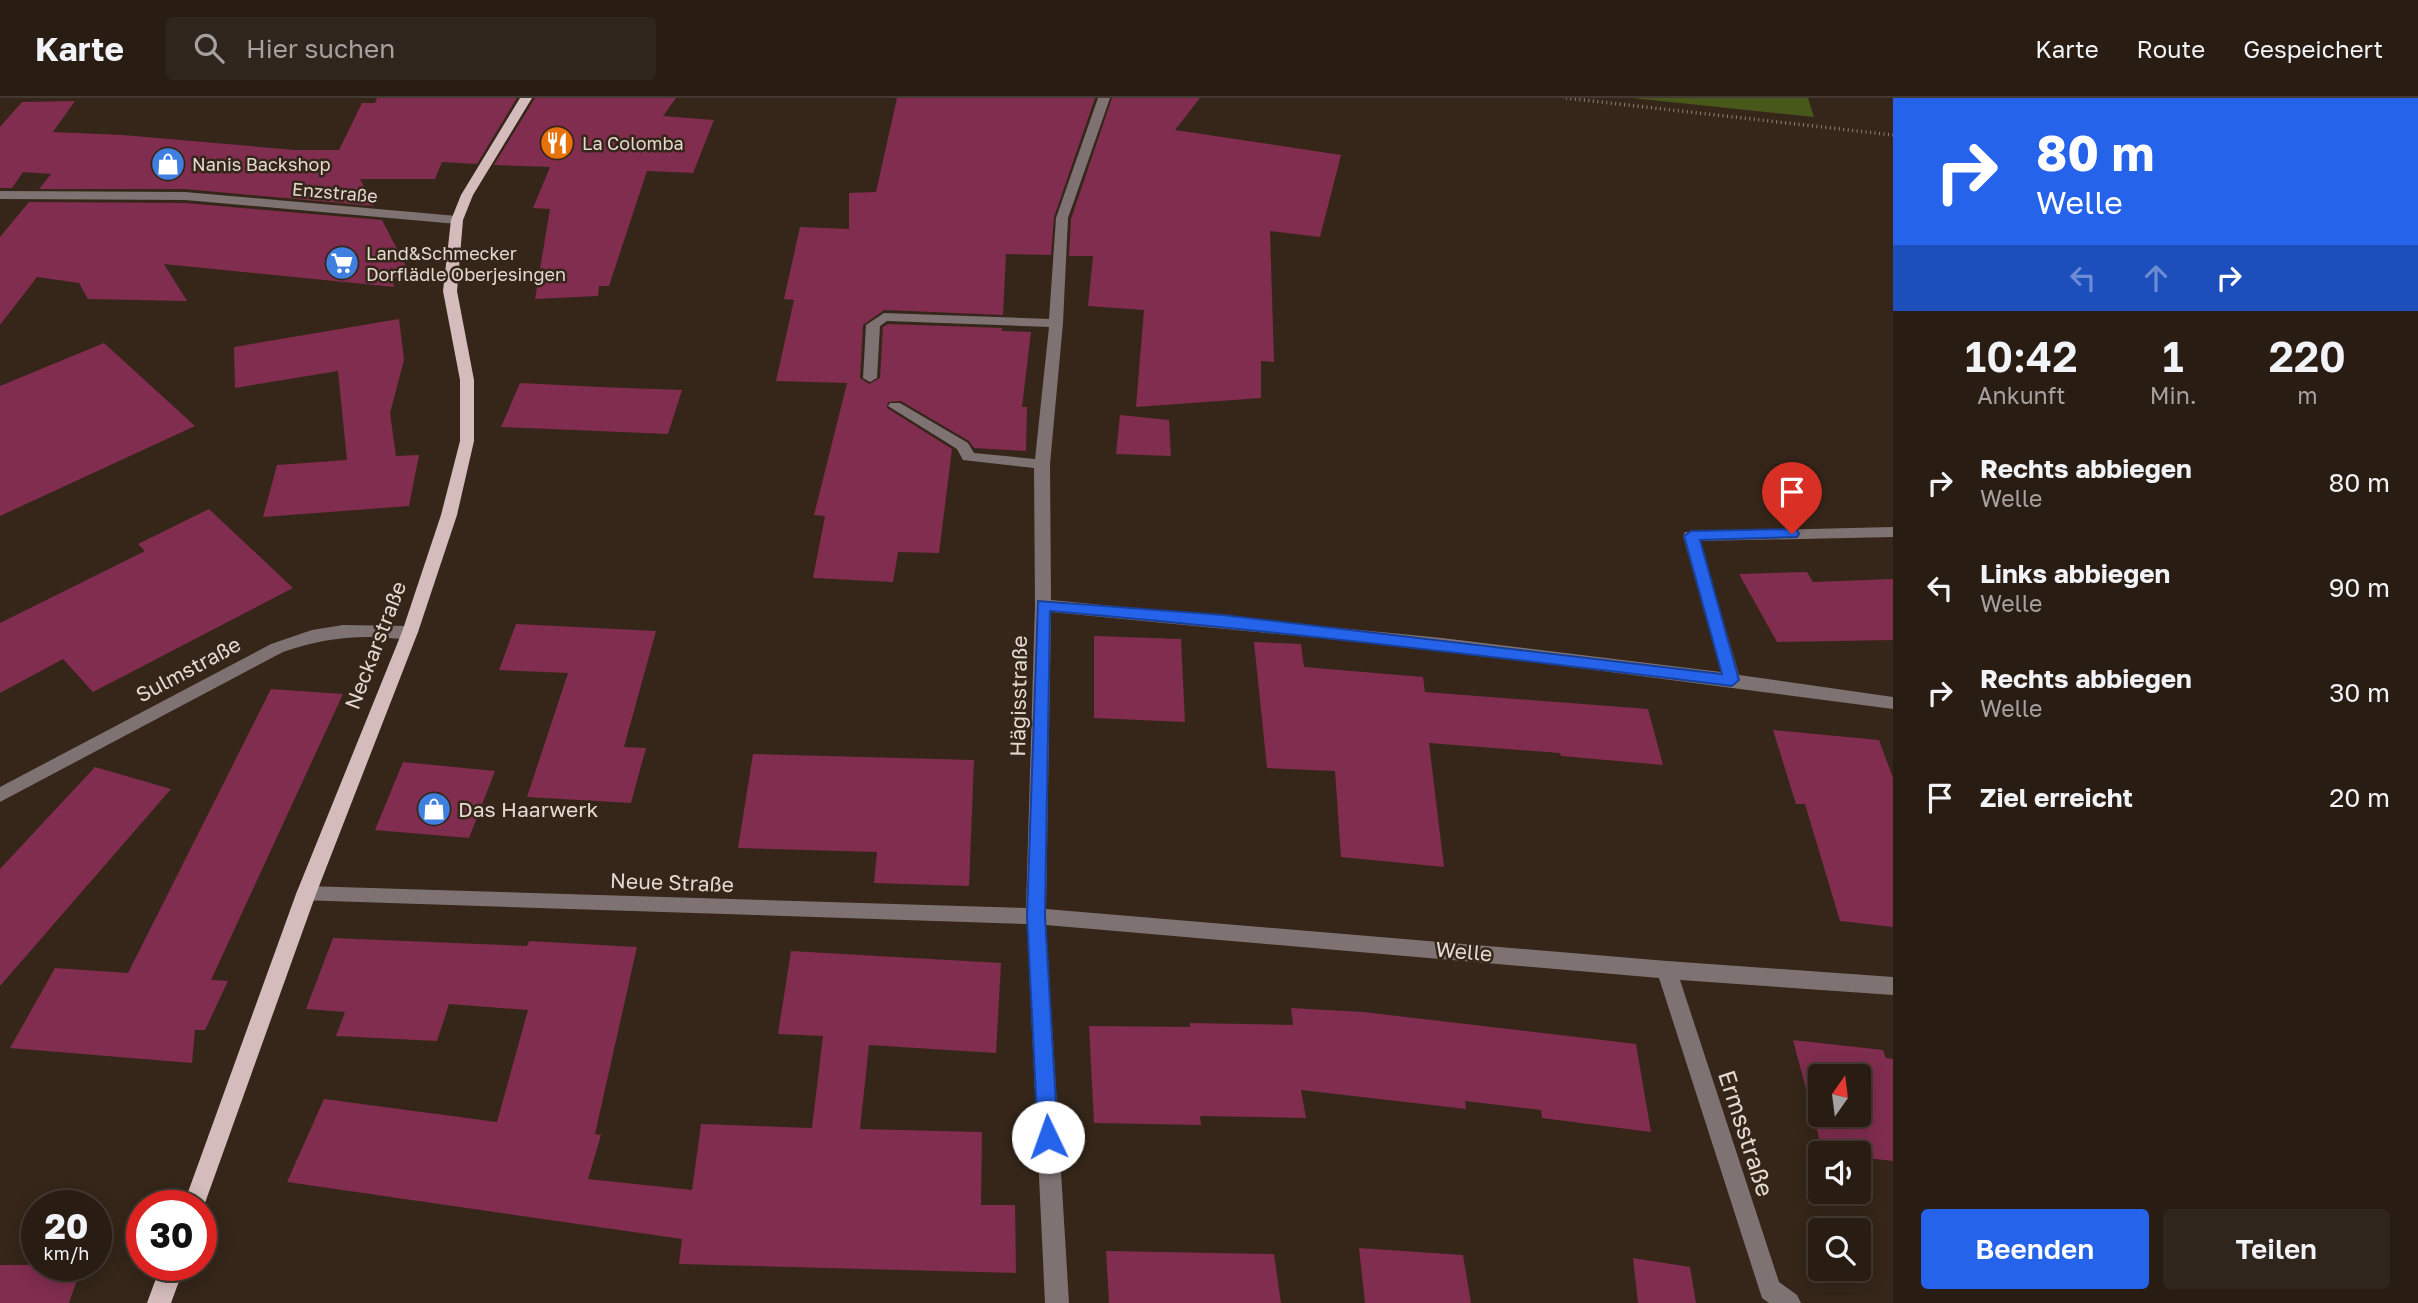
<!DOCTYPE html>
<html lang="de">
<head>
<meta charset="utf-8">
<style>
	:root { --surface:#281c13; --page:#30251c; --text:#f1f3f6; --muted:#a5a1a0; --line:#443a33; --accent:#2563eb }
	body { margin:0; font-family:"Golos Text",sans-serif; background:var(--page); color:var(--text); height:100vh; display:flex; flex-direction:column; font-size:26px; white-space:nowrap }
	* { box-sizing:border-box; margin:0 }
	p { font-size:23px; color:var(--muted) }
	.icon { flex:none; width:38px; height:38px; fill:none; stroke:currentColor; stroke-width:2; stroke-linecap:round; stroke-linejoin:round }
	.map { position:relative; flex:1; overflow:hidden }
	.drawer { display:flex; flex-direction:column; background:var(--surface); width:525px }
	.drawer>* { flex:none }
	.banner { background:#2563eb; color:#fff; overflow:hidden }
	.needle { width:46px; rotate:14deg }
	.buttons { position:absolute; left:1808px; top:966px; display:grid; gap:14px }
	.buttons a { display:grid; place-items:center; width:63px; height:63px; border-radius:7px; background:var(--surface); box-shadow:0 4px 18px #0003,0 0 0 2px var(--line); font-size:35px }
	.speed { position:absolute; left:21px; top:1092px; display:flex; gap:14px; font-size:35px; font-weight:700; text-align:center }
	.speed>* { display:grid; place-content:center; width:91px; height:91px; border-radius:50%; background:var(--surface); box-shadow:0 4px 18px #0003,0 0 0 2px var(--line); line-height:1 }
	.speed small { font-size:18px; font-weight:400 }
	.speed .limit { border:10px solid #d22; background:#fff; color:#111 }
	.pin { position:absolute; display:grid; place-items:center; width:60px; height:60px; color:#fff; margin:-72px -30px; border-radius:50% 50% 50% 0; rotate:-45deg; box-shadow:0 0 7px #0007 }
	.pin .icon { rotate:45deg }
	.me { position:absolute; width:77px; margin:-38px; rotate:357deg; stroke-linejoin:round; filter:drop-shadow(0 0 5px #0008) }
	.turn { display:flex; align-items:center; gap:24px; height:147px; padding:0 28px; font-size:32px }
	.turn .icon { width:91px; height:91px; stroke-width:2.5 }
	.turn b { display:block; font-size:49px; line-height:60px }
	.lanes { display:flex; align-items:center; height:66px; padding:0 28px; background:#0003; justify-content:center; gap:35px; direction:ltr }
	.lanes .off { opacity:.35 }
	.eta { display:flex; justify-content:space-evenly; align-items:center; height:119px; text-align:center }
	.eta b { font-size:42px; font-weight:600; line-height:49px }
	.cta { display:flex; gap:14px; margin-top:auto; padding:14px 28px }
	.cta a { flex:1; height:80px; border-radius:7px; background:var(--accent); color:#fff; font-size:28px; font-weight:600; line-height:80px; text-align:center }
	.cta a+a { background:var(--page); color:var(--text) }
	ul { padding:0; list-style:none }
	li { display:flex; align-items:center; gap:21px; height:105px; padding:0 28px }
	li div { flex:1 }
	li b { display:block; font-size:26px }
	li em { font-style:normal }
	header { display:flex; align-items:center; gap:42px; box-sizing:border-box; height:98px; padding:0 35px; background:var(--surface); border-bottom:2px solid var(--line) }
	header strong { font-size:33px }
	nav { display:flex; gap:38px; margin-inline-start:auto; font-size:24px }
	.search { width:490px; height:63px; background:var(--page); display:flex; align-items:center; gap:18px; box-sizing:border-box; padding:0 24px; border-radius:7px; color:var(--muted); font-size:26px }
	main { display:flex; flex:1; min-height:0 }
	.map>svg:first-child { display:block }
	.green { fill:#48581b }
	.building { fill:#802d4f; fill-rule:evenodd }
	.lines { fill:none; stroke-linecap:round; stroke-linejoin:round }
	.path { stroke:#8f8277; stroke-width:3.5; stroke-dasharray:1 3.5; stroke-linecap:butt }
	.minor { fill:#7e7272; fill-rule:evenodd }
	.major { fill:#d3bcbb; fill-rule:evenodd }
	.route { fill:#2563eb; stroke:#184099; stroke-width:2 }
	.labels { text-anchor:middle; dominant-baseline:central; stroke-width:5; stroke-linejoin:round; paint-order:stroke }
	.far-poi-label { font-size:18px; fill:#e3d9d0; stroke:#352619; text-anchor:start }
	.far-street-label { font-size:18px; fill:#e3d9d0; stroke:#352619 }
	.street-label { font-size:21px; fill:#e3d9d0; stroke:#352619 }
	.poi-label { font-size:21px; fill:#e3d9d0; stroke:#352619; text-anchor:start }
	.near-street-label { font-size:24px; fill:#e3d9d0; stroke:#352619 }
</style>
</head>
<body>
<header>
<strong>Karte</strong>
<div class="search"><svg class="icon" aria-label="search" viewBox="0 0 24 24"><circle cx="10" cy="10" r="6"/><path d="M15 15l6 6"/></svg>Hier suchen</div>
<nav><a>Karte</a><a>Route</a><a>Gespeichert</a></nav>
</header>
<main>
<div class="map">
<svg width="1893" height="1205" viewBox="0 0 1893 1205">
	<rect width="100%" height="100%" fill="#352619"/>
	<polygon class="green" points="1632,0 1808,0 1814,19"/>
	<g class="building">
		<polygon points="377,0 517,0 477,66 442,64 435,81 360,81 374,108 185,91 39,91 51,76 23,74 12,90 0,90 0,29 22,4 75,3 53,34 123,37 295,52 339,52 362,5 375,5"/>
		<polygon points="535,0 676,0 663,18 714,22 693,75 647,73 609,188 599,188 598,198 535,201 550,111 533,110 550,69 494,67"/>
		<polygon points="897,0 1095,0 1054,119 1051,157 1006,156 1003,217 884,212 863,227 860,280 869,286 880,280 883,229 888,226 1002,230 1002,233 1031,234 1022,309 1027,309 1026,353 974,350 969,343 901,303 888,304 887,310 952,351 939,455 898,454 893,484 813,480 825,418 814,417 847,285 776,283 794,202 784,201 800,129 849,131 849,95 876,94"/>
		<polygon points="1112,0 1200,0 1175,32 1341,57 1320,139 1270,133 1274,264 1261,263 1261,300 1136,309 1144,212 1088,208 1093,158 1069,158 1071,121"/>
		<polygon points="29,104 185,105 382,122 410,176 393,180 394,189 164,166 187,203 88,201 79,185 37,179 0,227 0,139"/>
		<polygon points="399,221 404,262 390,315 396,358 419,357 409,408 263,419 277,367 347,362 338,273 235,290 234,249"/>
		<polygon points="104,245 195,328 0,418 0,288"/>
		<polygon points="520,285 600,289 682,292 668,336 501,329"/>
		<polygon points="1120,317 1169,322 1171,358 1116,356"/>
		<polygon points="209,411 293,490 93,594 63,561 0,595 0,525 145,453 138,446"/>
		<polygon points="1807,474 1813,484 1893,481 1893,542 1777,544 1739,476"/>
		<polygon points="516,526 656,533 624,649 646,650 631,705 527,699 568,575 499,572"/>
		<polygon points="1094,538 1181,541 1185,624 1094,620"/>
		<polygon points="1254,544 1301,546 1304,569 1423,579 1425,594 1648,611 1663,667 1561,658 1560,655 1429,645 1444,769 1341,759 1335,673 1267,670"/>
		<polygon points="271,591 343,596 211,882 228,883 205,932 195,932 192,965 10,950 55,870 128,875"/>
		<polygon points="1773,632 1879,642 1893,680 1893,829 1840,823 1805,706 1796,706"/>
		<polygon points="753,656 974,662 969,788 874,785 877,754 738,750"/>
		<polygon points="403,664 495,673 469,740 375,732"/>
		<polygon points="95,669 171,691 0,888 0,771"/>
		<polygon points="333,840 527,848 529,843 637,849 595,1036 601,1037 588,1081 692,1092 701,1026 812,1030 823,938 778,936 791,853 1001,865 996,955 869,947 860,1031 982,1034 981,1107 1015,1107 1016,1175 679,1166 682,1141 287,1084 324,1001 497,1024 528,912 449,906 437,943 336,938 345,914 306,911"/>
		<polygon points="1291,910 1363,914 1636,946 1651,1034 1542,1020 1541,1012 1465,1003 1466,1011 1301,992 1306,1020 1200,1018 1201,1027 1094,1025 1089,928 1190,929 1190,925 1293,927"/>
		<path d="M1793 942 1883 952 1886 960 1893 961V1063L1858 1059V1055H1823ZM1820 978H1858V1017H1820Z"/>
		<polygon points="1359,1150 1463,1157 1471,1205 1365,1205"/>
		<polygon points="1106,1153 1274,1156 1281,1205 1109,1205"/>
		<polygon points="1633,1160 1690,1169 1696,1205 1638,1205"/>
		<polygon points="0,1167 82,1167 69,1205 0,1205"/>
	</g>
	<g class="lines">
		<polyline class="path" points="1566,0 1893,37"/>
		<g class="minor">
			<polygon points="1098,0 1110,0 1068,120 1063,225 1050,366 1051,502 1442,540 1721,574 1683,438 1685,434 1893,429 1893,439 1700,443 1739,577 1893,599 1893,611 1442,552 1051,514 1046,811 1667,863 1893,879 1893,897 1680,882 1779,1184 1797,1197 1801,1205 1769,1205 1762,1200 1659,880 1046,827 1069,1205 1045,1205 1027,826 299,802 296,796 299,790 306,788 1026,810 1035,507 1034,370 963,362 957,351 888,308 890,305 900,305 968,345 974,355 1035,361 1049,229 887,223 880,228 877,280 870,284 863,280 866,227 884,215 1049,221 1056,120"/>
			<polygon points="0,93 185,94 457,118 463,122 457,126 185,102 0,101"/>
			<path d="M343 527 410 528 418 534C411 545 389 539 376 539 343 538 314 543 283 554L0 704V689L271 546 312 532Z"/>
		</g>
		<g class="major">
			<polygon points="520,0 532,0 473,97 463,122 457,193 474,282 474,343 457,417 418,534 316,796 201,1116 201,1108 183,1108 296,796 402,534 441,417 460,343 460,282 443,193 451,122 461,97"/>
			<polygon points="161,1167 185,1167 171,1205 147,1205"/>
		</g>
	</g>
	<path class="route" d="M1792 431 1797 432 1799 436 1797 439 1700 442 1739 582 1732 588C1505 560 1278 533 1050 513L1045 818 1058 1039 1055 1046 1048 1049 1041 1046 1038 1039 1027 818 1038 503 1223 517 1722 576 1684 438 1691 433Z"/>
	<defs>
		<g id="restaurant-disc" transform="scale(1.75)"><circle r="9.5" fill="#e8710a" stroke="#352619"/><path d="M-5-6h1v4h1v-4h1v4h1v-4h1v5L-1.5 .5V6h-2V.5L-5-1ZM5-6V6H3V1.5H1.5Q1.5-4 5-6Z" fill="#fff"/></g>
		<g id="shop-disc" transform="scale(1.75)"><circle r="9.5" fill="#3f7fe0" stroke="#352619"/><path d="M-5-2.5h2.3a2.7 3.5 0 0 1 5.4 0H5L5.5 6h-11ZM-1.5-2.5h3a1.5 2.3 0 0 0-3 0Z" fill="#fff"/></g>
		<g id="supermarket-disc" transform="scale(1.75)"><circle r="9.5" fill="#3f7fe0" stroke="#352619"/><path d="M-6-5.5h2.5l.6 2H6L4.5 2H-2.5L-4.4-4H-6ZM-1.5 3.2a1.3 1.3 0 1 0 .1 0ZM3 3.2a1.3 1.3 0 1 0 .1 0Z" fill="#fff"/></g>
	</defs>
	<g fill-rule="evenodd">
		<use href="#restaurant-disc" x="557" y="45"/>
		<use href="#shop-disc" x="168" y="66"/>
		<use href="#supermarket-disc" x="342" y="165"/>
		<use href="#shop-disc" x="434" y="711"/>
	</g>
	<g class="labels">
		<g class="far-poi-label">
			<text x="582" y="45">La Colomba</text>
			<text x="192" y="66">Nanis Backshop</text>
			<text x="366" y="155">Land&amp;Schmecker<tspan x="366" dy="21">Dorflädle Oberjesingen</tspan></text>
		</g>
		<g class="far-street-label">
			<text transform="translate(335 94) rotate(5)">Enzstraße</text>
		</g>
		<g class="street-label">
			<text transform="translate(375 547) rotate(-69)">Neckarstraße</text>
			<text transform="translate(188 571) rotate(-28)">Sulmstraße</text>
			<text transform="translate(1018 598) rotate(-89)">Hägisstraße</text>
			<text transform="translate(672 784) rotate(2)">Neue Straße</text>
			<text transform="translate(1464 853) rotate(5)">Welle</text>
		</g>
		<g class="poi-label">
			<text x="458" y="711">Das Haarwerk</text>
		</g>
		<g class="near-street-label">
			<text transform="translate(1747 1035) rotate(72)">Ermsstraße</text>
		</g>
	</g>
</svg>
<div class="buttons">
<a><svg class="needle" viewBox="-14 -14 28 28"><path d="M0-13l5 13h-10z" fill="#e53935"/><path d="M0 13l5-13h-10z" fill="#a5a1a0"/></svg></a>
<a><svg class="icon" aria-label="sound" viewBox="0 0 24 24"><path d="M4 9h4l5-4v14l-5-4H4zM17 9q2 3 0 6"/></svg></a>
<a><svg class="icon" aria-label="search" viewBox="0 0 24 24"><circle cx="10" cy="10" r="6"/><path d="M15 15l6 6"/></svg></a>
</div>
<div class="speed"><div>20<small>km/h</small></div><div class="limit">30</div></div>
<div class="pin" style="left:1792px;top:436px;background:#d93025"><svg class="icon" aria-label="arrive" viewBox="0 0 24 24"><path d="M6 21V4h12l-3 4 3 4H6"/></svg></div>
<svg class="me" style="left:1048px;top:1039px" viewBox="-20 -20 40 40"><circle r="19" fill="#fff"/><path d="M0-13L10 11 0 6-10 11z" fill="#2563eb"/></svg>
</div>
<section class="drawer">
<div class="banner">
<div class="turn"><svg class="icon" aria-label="right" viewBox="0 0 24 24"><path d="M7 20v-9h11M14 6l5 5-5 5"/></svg><div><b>80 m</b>Welle</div></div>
<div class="lanes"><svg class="icon off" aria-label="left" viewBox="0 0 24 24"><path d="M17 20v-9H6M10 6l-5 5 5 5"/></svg><svg class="icon off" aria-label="ahead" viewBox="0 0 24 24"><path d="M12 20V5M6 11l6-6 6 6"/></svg><svg class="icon" aria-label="right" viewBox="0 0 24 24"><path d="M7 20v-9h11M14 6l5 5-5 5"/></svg></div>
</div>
<div class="eta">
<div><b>10:42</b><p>Ankunft</p></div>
<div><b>1</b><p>Min.</p></div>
<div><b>220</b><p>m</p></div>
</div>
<ul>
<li><svg class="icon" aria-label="right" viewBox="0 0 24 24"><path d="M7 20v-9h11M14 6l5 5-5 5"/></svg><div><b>Rechts abbiegen</b><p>Welle</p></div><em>80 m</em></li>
<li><svg class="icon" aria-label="left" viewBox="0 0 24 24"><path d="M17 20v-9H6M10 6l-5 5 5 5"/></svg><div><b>Links abbiegen</b><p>Welle</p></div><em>90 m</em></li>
<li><svg class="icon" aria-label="right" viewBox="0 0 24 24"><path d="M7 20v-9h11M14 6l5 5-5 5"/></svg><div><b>Rechts abbiegen</b><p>Welle</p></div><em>30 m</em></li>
<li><svg class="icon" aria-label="arrive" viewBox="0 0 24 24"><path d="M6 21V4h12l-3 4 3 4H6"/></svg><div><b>Ziel erreicht</b></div><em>20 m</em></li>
</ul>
<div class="cta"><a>Beenden</a><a>Teilen</a></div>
</section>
</main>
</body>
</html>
